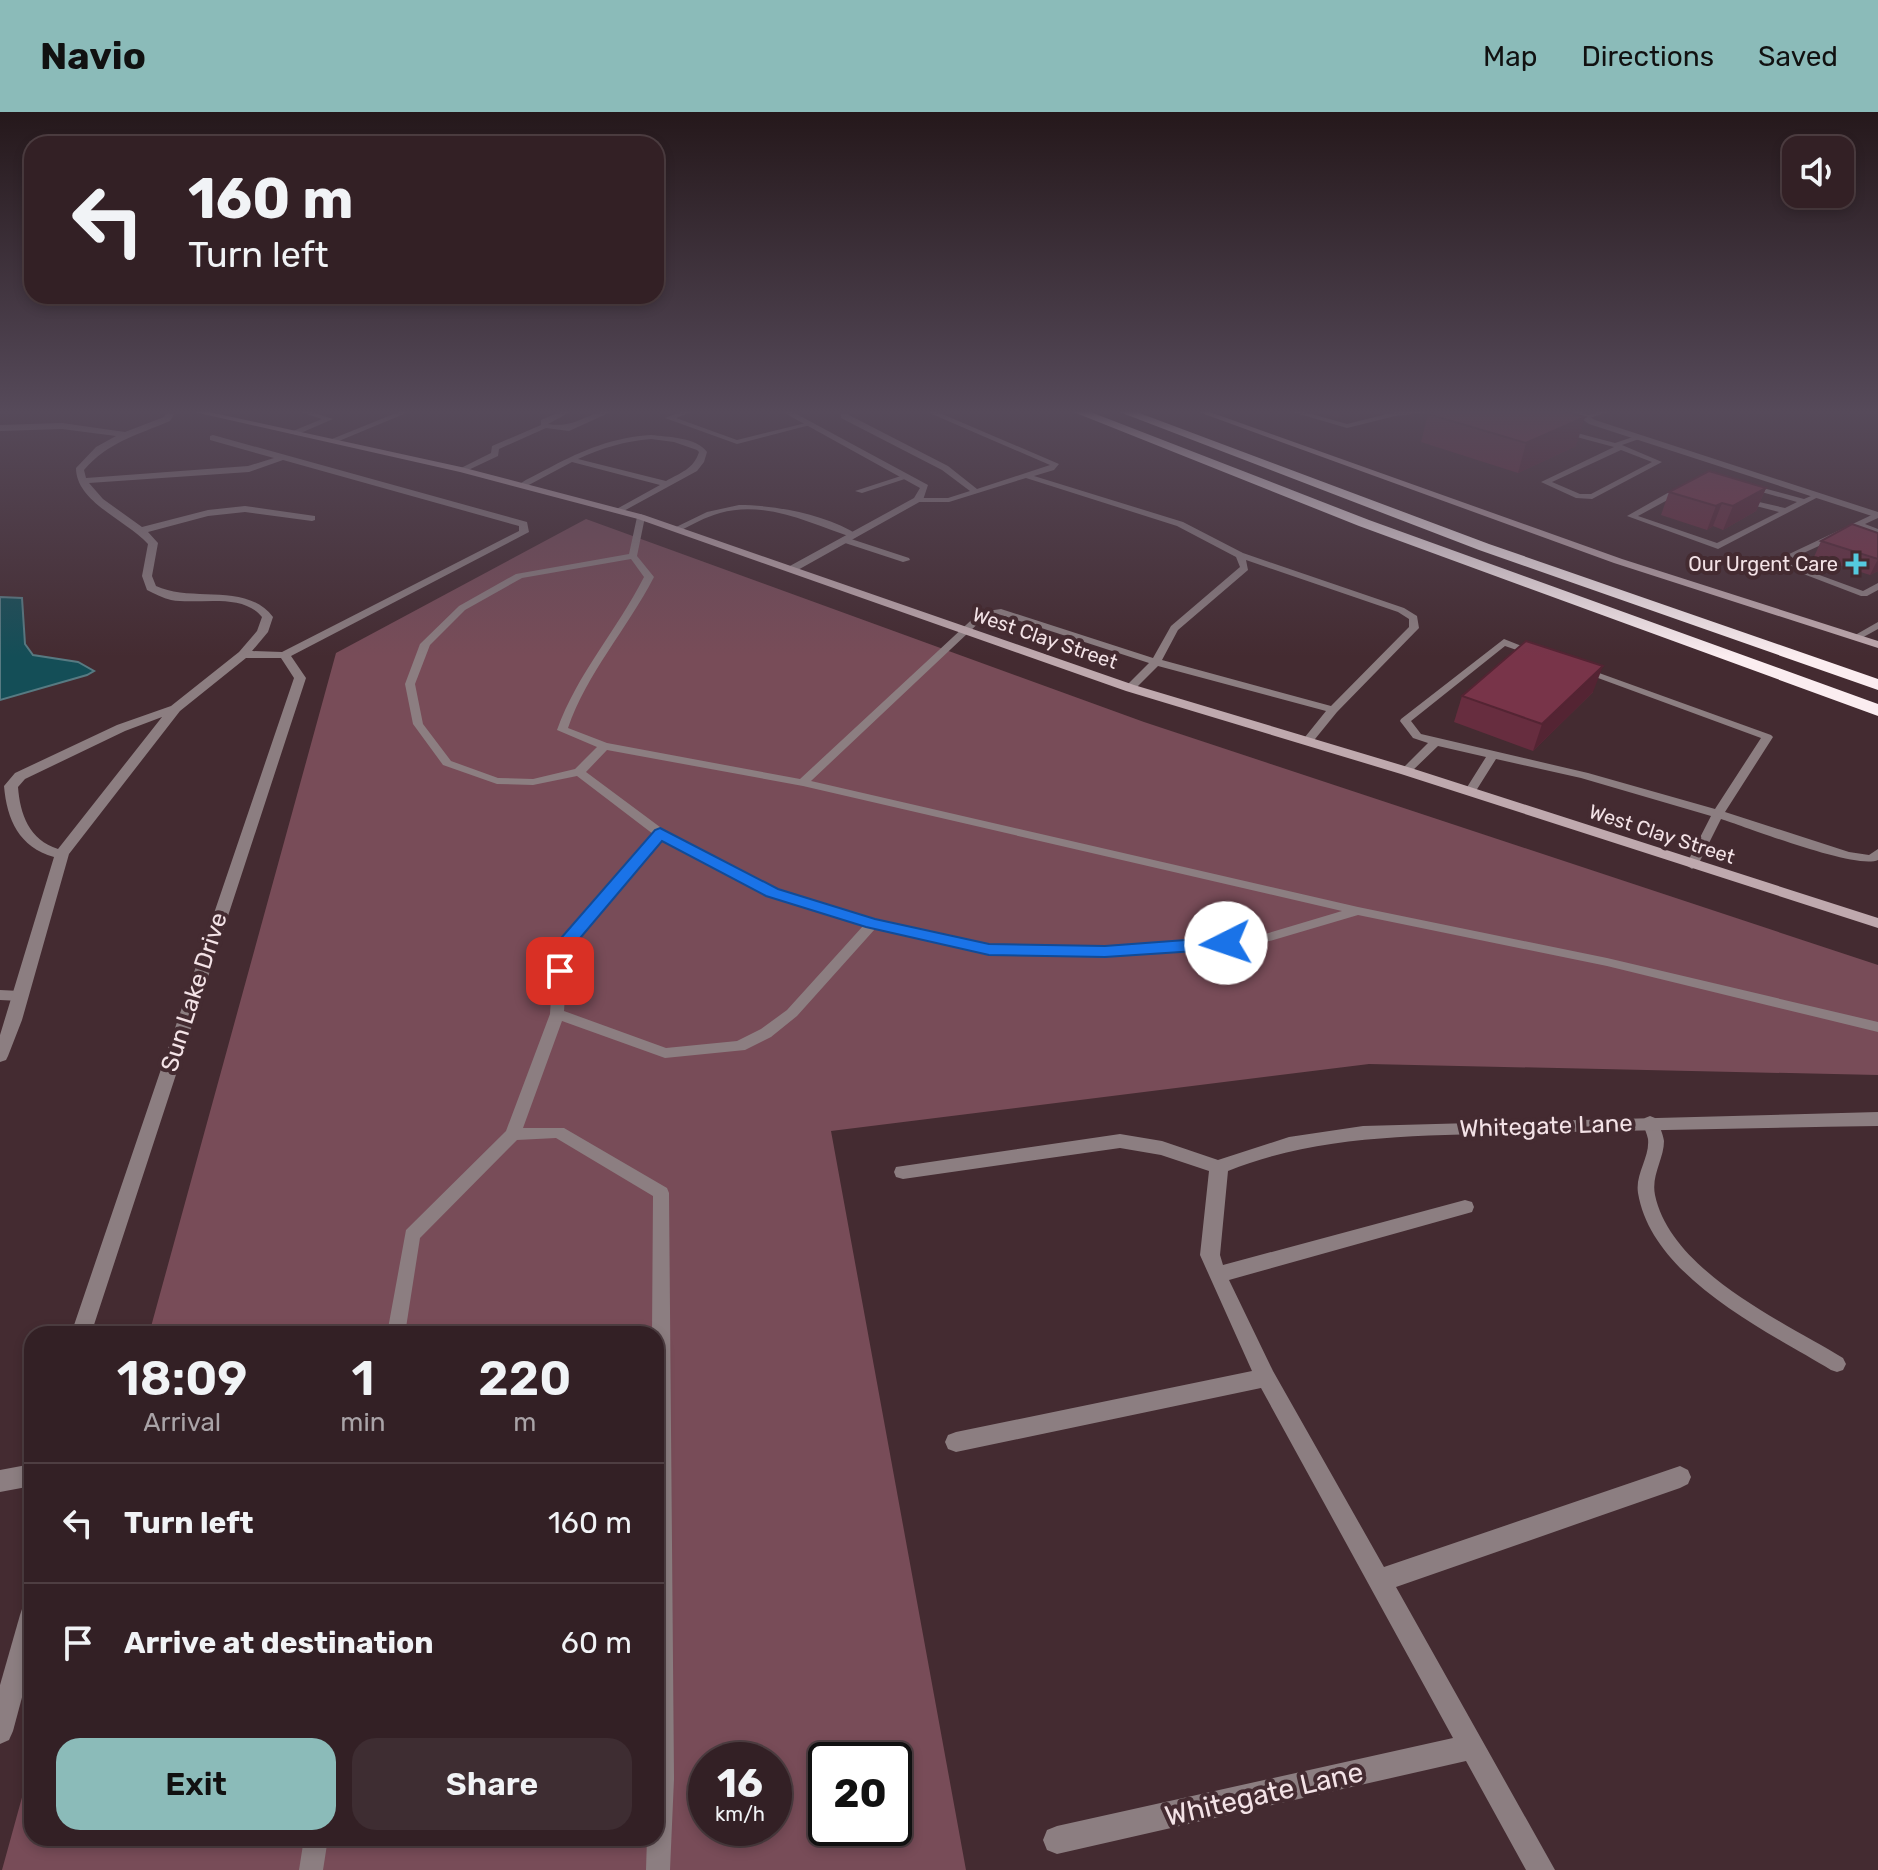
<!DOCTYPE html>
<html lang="en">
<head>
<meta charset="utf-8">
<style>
	:root { --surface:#332025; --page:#3e2d32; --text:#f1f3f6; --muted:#a9a3a7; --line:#4e3e42; --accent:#8bbbb9 }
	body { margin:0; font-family:Rubik,sans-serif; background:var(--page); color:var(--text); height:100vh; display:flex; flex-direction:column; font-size:30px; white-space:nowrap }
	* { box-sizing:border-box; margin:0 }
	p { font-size:26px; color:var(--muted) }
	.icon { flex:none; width:44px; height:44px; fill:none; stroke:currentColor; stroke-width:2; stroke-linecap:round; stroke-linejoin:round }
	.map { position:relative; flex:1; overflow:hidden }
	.details { position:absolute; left:24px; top:1214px; width:640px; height:520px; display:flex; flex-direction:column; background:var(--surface); border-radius:24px; box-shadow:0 4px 12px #0003,0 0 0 2px var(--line) }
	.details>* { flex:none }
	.top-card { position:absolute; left:24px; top:24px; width:640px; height:168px; border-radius:24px; box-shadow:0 4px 12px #0003,0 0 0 2px var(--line); background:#332025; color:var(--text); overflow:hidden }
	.fabs { position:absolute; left:1782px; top:24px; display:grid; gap:16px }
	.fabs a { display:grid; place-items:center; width:72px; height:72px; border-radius:16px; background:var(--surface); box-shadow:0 4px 12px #0003,0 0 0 2px var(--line); font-size:40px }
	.speed { position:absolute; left:688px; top:1630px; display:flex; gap:16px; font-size:40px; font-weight:700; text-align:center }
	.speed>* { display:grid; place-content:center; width:104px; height:104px; border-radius:50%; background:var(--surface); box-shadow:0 4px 12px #0003,0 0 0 2px var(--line); line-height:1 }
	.speed small { font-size:20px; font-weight:400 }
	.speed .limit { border:4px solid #111; border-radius:12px; background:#fff; color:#111 }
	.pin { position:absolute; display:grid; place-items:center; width:68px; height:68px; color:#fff; margin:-34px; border-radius:16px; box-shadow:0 4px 12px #0006 }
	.me { position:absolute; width:88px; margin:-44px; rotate:266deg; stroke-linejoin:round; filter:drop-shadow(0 0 6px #0008) }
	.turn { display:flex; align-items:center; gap:28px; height:168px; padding:0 32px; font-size:36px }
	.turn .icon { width:104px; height:104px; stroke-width:2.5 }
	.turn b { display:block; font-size:56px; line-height:68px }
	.eta { display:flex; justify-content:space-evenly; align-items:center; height:136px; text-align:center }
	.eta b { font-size:48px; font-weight:600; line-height:56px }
	.button { display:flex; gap:16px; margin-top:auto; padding:16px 32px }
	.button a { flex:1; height:92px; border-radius:24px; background:var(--accent); color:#111; font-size:32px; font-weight:600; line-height:92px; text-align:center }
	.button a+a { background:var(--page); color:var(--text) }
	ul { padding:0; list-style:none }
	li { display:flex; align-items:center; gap:24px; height:120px; padding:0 32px; border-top:2px solid var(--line) }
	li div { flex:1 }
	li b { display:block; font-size:30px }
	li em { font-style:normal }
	header { display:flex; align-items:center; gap:48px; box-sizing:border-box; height:112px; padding:0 40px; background:var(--accent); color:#111 }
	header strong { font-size:38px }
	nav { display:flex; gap:44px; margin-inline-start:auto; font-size:28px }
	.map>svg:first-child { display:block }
	.green { fill:#784c58; fill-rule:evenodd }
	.water { fill:#144e57; stroke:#577a82; stroke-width:2 }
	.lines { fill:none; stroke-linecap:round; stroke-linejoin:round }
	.lane { fill:#8c7e81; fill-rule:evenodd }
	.street { fill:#8c7e81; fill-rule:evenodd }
	.secondary { fill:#bfa9ae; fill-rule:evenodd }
	.highway { fill:#fbedf0; fill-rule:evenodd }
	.wall { fill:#672d3f }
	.shaded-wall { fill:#542433 }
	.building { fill:#783449; stroke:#542433; stroke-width:2 }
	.route { fill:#1a73e8; stroke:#114b97; stroke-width:2 }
	.poi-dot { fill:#54cade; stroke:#442b31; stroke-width:3 }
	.labels { text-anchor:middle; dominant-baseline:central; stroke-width:8; stroke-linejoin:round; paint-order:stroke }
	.far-poi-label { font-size:20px; fill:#f3e2e6; stroke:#442b31; text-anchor:end }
	.far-street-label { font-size:20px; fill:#f3e2e6; stroke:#442b31 }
	.street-label { font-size:24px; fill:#f3e2e6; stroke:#442b31 }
	.near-street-label { font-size:28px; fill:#f3e2e6; stroke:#442b31 }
</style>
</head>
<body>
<header>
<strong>Navio</strong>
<nav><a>Map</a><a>Directions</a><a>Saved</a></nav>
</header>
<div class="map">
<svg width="1878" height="1758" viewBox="0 0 1878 1758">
	<rect width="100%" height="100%" fill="#442b31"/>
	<path class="green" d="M586 407 1144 610 1878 853V963L1369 952 831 1019 966 1758H2L32 1649V1726H656V1222H149L336 541ZM706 1648H774V1716H706ZM826 1648H894V1716H826Z"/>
	<polygon class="water" points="0,485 22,486 25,532 33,543 78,550 94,559 87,563 0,588"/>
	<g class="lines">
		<g class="lane">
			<polygon points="298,299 309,299 333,307 296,323 292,321 293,319 322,307"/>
			<polygon points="401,299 411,299 334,331 327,329"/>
			<path d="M562 299H572L548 312C578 317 587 298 613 299L569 319 546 316 499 337 498 344 464 360 457 358 491 341 492 334 541 313V308Z"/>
			<polygon points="683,299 694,299 676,306 737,328 810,310 814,312 737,332 665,306"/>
			<path d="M925 299H935L1059 352 1054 358 1034 364 1183 410 1243 441 1404 496 1417 504 1419 516 1337 600 1311 632 1307 633 1301 630 1326 599 1158 554 1134 578H1126V574L1149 551 998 502 986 504 811 669 1358 795 1607 846 1878 910V920L1607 854 1358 803 1256 833 1105 844 989 842 875 817 797 904 771 925 745 938 665 946 562 909 523 1016H564L667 1076 669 1081 674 1667 670 1758H646L647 1726H656V1222H652L653 1084 556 1026 517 1028 420 1126 405 1222H387L406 1118 506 1019 550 902 554 837 653 722 577 664 533 673 497 672 443 653 413 612 405 572 420 532 459 494 516 462 629 442 637 405 641 402 645 405 637 444 654 465C627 517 587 561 568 616L607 631 800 667 980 500 1001 497 1153 546 1171 514 1240 455 1236 445 1177 414 1026 366 949 390H915L914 388 918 386H948L970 379 942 358 841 306V302H847L948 354 977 377 1050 353ZM631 447 644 465C617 518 577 562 557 618L597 635 575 657 533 667 498 666 451 649 423 612 415 572 430 533 465 498 522 466ZM1246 448 1398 500 1409 507V515L1331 594 1162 548 1178 518 1248 458ZM607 638 803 674 1342 799 1255 825 1105 836 989 834 874 808 777 778 664 718 586 660ZM662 727 767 784 863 814 787 898 761 917 737 929 666 936 564 899 568 838Z"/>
			<polygon points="1289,299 1301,299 1347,312 1395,300 1439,299 1395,304 1347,316"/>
			<polygon points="1600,299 1611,299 1583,308 1579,306"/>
			<path d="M1558 316 1615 331 1639 323V327L1622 333 1662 350 1592 387 1576 386 1541 370 1614 335 1558 320ZM1621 338 1652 350 1591 382H1580L1552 370Z"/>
			<path d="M651 323C668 325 696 325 707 340L704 350 697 359 620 401 613 399 660 373 572 350 525 375 518 373C528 366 540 361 551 355 583 338 614 325 651 323ZM651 327 674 330 697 338 699 340C694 357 680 361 666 369L578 347C602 336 625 329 651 327Z"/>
			<polygon points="904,363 911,365 862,381 855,379"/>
			<polygon points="1744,371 1804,387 1818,381 1822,383 1718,437 1627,404 1680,374 1686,374 1686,378 1638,404 1717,431 1779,400 1737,389 1737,385 1785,396 1797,390 1744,375"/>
			<path d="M739 393C776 393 827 403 858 423L854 426C811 412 766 388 720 401 705 405 692 413 679 419L672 417 707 400Z"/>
			<polygon points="1878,400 1878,406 1865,412 1878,417 1878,423 1858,416 1784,450 1863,479 1878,471 1878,478 1867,484 1861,484 1772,450"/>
			<polygon points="845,425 909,446 910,448 903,450 842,430 842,426"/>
			<polygon points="1878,510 1878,517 1858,528 1850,526"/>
			<path d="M1504 527 1539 541 1534 544 1505 534 1411 609 1421 622 1588 661 1715 697 1761 626 1579 559 1588 557 1771 623 1773 625 1725 700 1849 740 1869 743 1878 737V748C1856 758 1749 716 1721 707L1698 753 1692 757 1686 753 1711 704 1581 666 1496 647 1474 682H1466L1464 680 1486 645 1438 634 1410 661H1402V657L1428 631 1413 626 1400 609 1401 607Z"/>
			<polygon points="0,878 20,879 27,884 20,889 0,888"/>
			<path d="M1650 1004 1655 1006C1659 1012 1663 1022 1664 1029 1664 1047 1651 1063 1655 1083 1671 1159 1782 1209 1843 1246L1846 1252 1843 1258 1837 1260 1831 1258C1765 1218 1652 1165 1638 1081 1635 1062 1650 1045 1648 1027 1647 1022 1644 1015 1642 1010L1645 1006Z"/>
			<polygon points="304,1726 328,1726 323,1758 299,1758"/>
		</g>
		<g class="street">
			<polygon points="781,299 791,299 928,373 923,388 796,459 788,459 788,455 914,386 920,376"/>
			<polygon points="1571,299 1580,299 1595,308 1878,400 1878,406 1589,312"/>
			<path d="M167 300 174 302 170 309C137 323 108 330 84 358L86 366 248 354 274 346 210 328V324L213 323 527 410 529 420 291 544 306 566 91 1222H71L294 566 281 546H246L180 599 69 742 22 908 8 944 6 948 0 950V923L54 745C19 735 7 708 4 674L15 661 117 613 171 594 239 540 257 519 262 505C242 480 199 493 171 488 163 486 155 482 147 478L142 464 148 432C126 408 76 390 76 356L96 335 116 324 62 317 0 319V313L62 311 125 320 164 305ZM283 348 519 414V419L282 540 252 539 268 520 273 505C247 470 192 491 156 474L152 464 158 431 148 420 208 404 245 400 312 409 315 408V404L245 394 208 398 142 415 103 387 89 371 249 360ZM162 605 58 737C29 728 20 702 18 675L25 667 125 619Z"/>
			<path d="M1878 1000V1014C1761 1016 1644 1018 1526 1021 1425 1024 1323 1021 1228 1059L1220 1143 1223 1153 1465 1088 1472 1090 1474 1095 1472 1100 1465 1102 1229 1168 1273 1259 1384 1455 1680 1354 1688 1358 1691 1365 1688 1372 1680 1376 1396 1475 1555 1758H1526L1466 1649 1057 1742 1047 1738 1043 1728 1047 1718 1057 1714 1453 1626 1261 1276 956 1340 948 1337 945 1330 948 1323 956 1320 1252 1259 1200 1143 1209 1059 1161 1043 1120 1036 903 1067 896 1065 894 1060 896 1055 1120 1022 1162 1029 1218 1048 1289 1025 1363 1014Z"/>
			<polygon points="32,1352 32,1374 0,1380 0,1358"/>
			<polygon points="32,1491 32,1548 13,1619 9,1628 0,1632 0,1573 20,1503 23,1494"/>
		</g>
		<g class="secondary">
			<polygon points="190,299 205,299 461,355 644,403 1134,573 1411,656 1878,806 1878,816 1401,662 1126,579 638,407 460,360"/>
			<polygon points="1196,299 1207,299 1622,447 1878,529 1878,536 1614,451"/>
		</g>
		<g class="highway">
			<polygon points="1071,299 1088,299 1369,408 1878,592 1878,604 1359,414"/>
			<polygon points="1117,299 1134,299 1489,432 1878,567 1878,578 1479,438"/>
		</g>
	</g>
	<g class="wall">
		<polygon points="1312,299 1361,299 1339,306"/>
		<polygon points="1428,302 1576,334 1518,361 1421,330"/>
		<polygon points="1766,376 1756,399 1723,418 1713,414 1707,418 1661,403 1669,380"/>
		<polygon points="1878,421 1878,459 1870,463 1814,445 1821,429"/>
		<polygon points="1593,580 1533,639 1454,610 1462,584"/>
	</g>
	<g class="shaded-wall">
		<polygon points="1340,299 1361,299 1339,306"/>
		<polygon points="1585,305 1576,334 1518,361 1526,331"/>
		<polygon points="1766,376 1756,399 1723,418 1733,394"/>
		<polygon points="1722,391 1713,414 1707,418 1716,394"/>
		<polygon points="1878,447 1878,459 1870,463"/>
		<polygon points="1603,554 1593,580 1533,639 1542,612"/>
	</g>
	<g class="building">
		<polygon points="1435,299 1563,299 1585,305 1526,331 1428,302"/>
		<polygon points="1709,359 1766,376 1733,394 1722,391 1716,394 1669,380"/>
		<polygon points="1852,412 1878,421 1878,447 1821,429"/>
		<polygon points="1526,529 1603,554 1542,612 1462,584"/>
	</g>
	<linearGradient id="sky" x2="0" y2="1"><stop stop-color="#25181b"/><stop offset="0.55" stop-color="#564a5a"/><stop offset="1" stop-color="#564a5a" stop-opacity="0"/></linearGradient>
	<rect width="1878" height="545" fill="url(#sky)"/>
	<polygon class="route" points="660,716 778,777 875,807 989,832 1105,834 1226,825 1235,831 1226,837 1105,845 989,843 866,815 766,784 662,729 570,838 566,863 553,863 551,859 555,833 655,718"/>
	<path class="poi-dot" d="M1852 440h8v8h8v8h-8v8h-8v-8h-8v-8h8z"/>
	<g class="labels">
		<g class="far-poi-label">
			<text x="1838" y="452">Our Urgent Care</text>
		</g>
		<g class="far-street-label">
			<text transform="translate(1045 526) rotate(19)">West Clay Street</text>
			<text transform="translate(1662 722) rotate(18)">West Clay Street</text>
		</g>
		<g class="street-label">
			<text transform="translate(194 880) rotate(-72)">Sun Lake Drive</text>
			<text transform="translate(1546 1014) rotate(-2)">Whitegate Lane</text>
		</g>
		<g class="near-street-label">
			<text transform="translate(1264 1682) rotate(-13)">Whitegate Lane</text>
		</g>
	</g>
</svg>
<div class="fabs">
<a><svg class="icon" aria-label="sound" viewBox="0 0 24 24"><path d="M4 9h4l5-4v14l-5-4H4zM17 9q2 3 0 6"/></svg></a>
</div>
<div class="speed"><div>16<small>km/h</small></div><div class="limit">20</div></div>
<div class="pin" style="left:560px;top:859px;background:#d93025"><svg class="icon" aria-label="arrive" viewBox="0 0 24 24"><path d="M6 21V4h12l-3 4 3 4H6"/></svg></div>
<svg class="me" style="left:1226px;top:831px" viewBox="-20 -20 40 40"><circle r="19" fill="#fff"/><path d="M0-13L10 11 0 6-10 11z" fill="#1a73e8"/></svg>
<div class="top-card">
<div class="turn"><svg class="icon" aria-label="left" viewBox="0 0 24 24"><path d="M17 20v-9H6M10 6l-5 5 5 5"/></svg><div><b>160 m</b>Turn left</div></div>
</div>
<section class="details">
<div class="eta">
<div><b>18:09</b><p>Arrival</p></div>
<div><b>1</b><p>min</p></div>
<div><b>220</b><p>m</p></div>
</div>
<ul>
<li><svg class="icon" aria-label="left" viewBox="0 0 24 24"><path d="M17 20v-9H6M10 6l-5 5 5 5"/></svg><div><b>Turn left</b></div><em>160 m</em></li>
<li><svg class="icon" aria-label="arrive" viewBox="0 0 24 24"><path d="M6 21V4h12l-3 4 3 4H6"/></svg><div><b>Arrive at destination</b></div><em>60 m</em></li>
</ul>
<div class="button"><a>Exit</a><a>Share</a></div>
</section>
</div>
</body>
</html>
